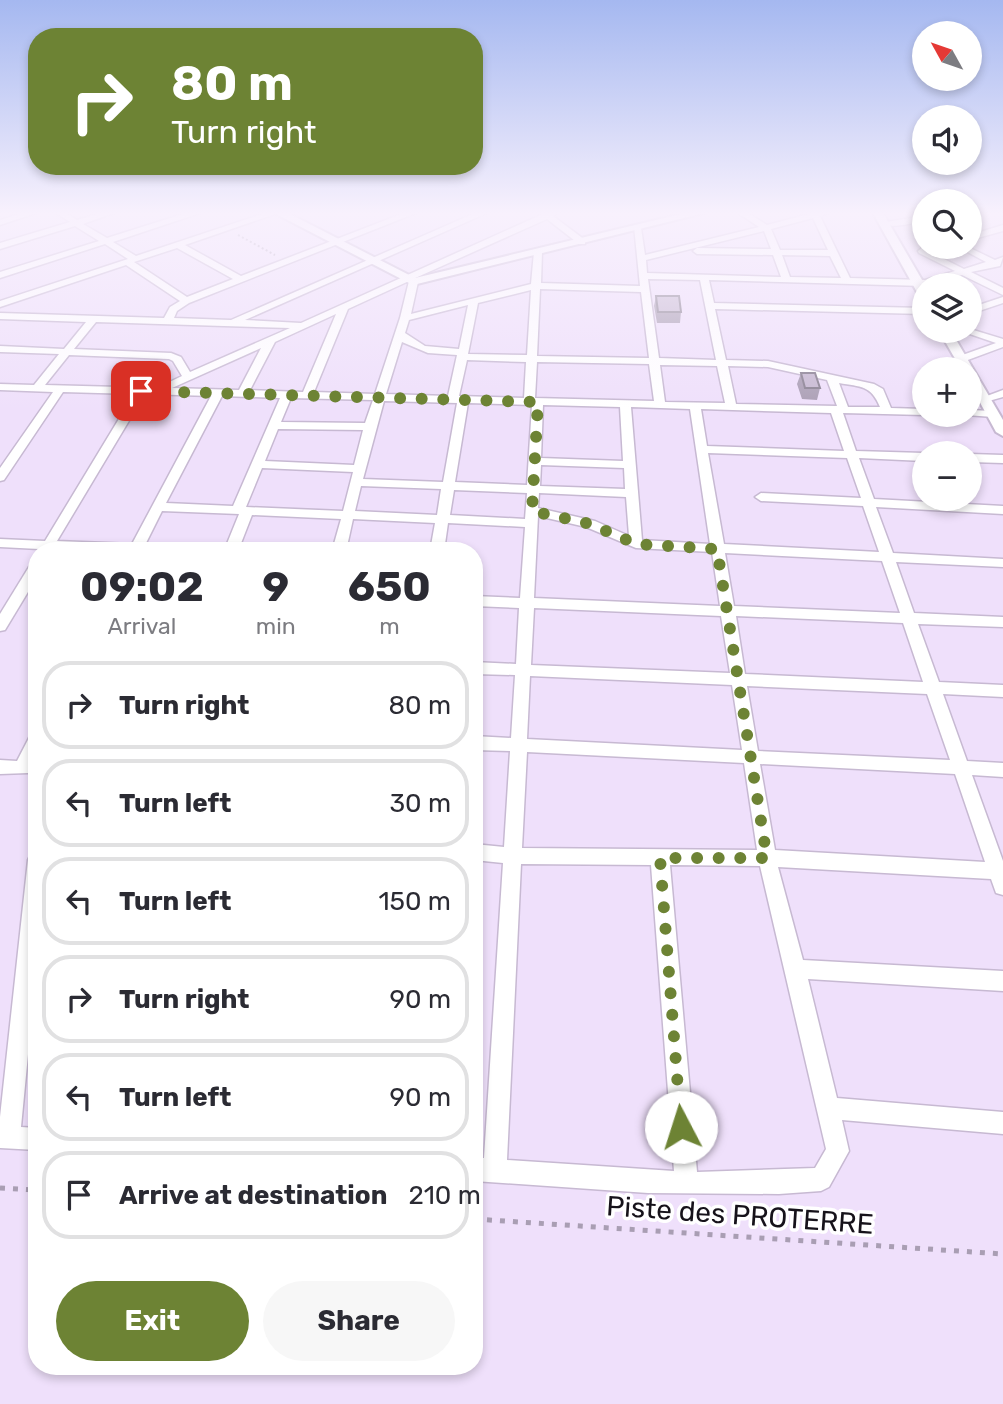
<!DOCTYPE html>
<html lang="en">
<head>
<meta charset="utf-8">
<style>
	:root { --surface:#fff; --page:#f7f7f7; --text:#2b2b33; --muted:#7c7c81; --line:#e1e1e2; --accent:#6d8334 }
	body { margin:0; font-family:Rubik,sans-serif; background:var(--page); color:var(--text); height:100vh; display:flex; flex-direction:column; font-size:26px; white-space:nowrap }
	* { box-sizing:border-box; margin:0 }
	p { font-size:23px; color:var(--muted) }
	.icon { flex:none; width:38px; height:38px; fill:none; stroke:currentColor; stroke-width:2; stroke-linecap:round; stroke-linejoin:round }
	.map { position:relative; flex:1; overflow:hidden }
	.panel { position:absolute; left:28px; top:542px; width:455px; height:833px; display:flex; flex-direction:column; background:var(--surface); border-radius:28px; box-shadow:0 4px 10px #0003 }
	.panel>* { flex:none }
	.guide { position:absolute; left:28px; top:28px; width:455px; height:147px; border-radius:28px; box-shadow:0 4px 10px #0003; background:#6d8334; color:#fff; overflow:hidden }
	.needle { width:46px; rotate:310deg }
	.fabs { position:absolute; left:912px; top:21px; display:grid; gap:14px }
	.fabs a { display:grid; place-items:center; width:70px; height:70px; border-radius:50%; background:var(--surface); box-shadow:0 4px 10px #0003; font-size:35px }
	.pin { position:absolute; display:grid; place-items:center; width:60px; height:60px; color:#fff; margin:-30px; border-radius:14px; box-shadow:0 4px 10px #0006 }
	.me { position:absolute; width:77px; margin:-38px; rotate:355deg; stroke-linejoin:round; filter:drop-shadow(0 0 5px #0008) }
	.turn { display:flex; align-items:center; gap:24px; height:147px; padding:0 28px; font-size:32px }
	.turn .icon { width:91px; height:91px; stroke-width:2.5 }
	.turn b { display:block; font-size:49px; line-height:60px }
	.eta { display:flex; justify-content:space-evenly; align-items:center; height:119px; text-align:center }
	.eta b { font-size:42px; font-weight:700; line-height:49px }
	.primary-button { display:flex; gap:14px; margin-top:auto; padding:14px 28px }
	.primary-button a { flex:1; height:80px; border-radius:42px; background:var(--accent); color:#fff; font-size:28px; font-weight:700; line-height:80px; text-align:center }
	.primary-button a+a { background:var(--page); color:var(--text) }
	ul { padding:0; list-style:none }
	li { display:flex; align-items:center; gap:21px; height:88px; margin:0 14px 10px; padding:0 14px; border:4px solid var(--line); border-radius:28px }
	li div { flex:1 }
	li b { display:block; font-size:26px }
	li em { font-style:normal }
	.map>svg:first-child { display:block }
	.lines { fill:none; stroke-linecap:round; stroke-linejoin:round }
	.minor-casing { stroke:#c7b9d2; stroke-width:3 }
	.tertiary-casing { stroke:#c7b9d2; stroke-width:4 }
	.path-far1 { stroke:#a99eb3; stroke-width:2; stroke-dasharray:2 2.5; stroke-linecap:butt }
	.path { stroke:#a99eb3; stroke-width:5; stroke-dasharray:5 8; stroke-linecap:butt }
	.minor { fill:#fff; fill-rule:evenodd }
	.tertiary { fill:#fff; fill-rule:evenodd }
	.wall { fill:#ab9fb5 }
	.building { fill:#c7b9d2; stroke:#8b8293; stroke-width:2 }
	.route { stroke:#6d8334; stroke-width:12; stroke-dasharray:0 21.6 }
	.labels { text-anchor:middle; dominant-baseline:central; stroke-width:7; stroke-linejoin:round; paint-order:stroke }
	.near-street-label { font-size:28px; fill:#16121a; stroke:#fff }
</style>
</head>
<body>
<div class="map">
<svg width="1003" height="1404" viewBox="0 0 1003 1404">
	<rect width="100%" height="100%" fill="#efe0fb"/>
	<g class="lines">
		<g class="minor-casing">
			<g id="minor">
				<polygon points="22,213 36,213 0,225 0,220"/>
				<path d="M56 213H66L77 220 100 213H114L83 224 107 238 186 213H200L113 242 136 256 265 213H278L185 245 241 276 404 213H416L189 303 177 311 174 318 231 320 475 213H487L245 320 301 323 545 213H557L553 216 585 240V244H579L547 219 413 279 418 282 411 314 531 284 534 252 538 249 542 252 541 283 640 286 634 226 641 228 645 255 759 227 738 213H748L767 225 813 213H828L820 216 850 278 925 280 955 271 919 253 918 251 922 248 964 269 986 262 958 247H968L995 260 1003 257 1000 266 971 272 1003 288V295L962 275 924 286 709 280 714 303 924 308V314L715 309 726 360 768 361 874 384 883 389 891 408 924 409V415H926H924L843 413 856 451 924 453V461L859 458 874 499 1003 506V514L876 507 893 553 1003 559V567L896 562 914 613 1003 617V627L918 624 939 682 1003 685V697L943 694 967 761 1003 763V777L972 775 1003 861V895L996 893 991 879 778 867 803 960 1003 971V991L808 979 837 1098 1003 1112V1134L842 1120 849 1151 829 1187 821 1191 779 1194 648 1193 474 1181V1158H484L503 863 474 860V844L504 847 510 751 474 750V736L511 738 515 675 474 674V662L516 664 519 608 474 606V596L520 598 525 527 448 523 444 551H430L435 523 353 519 346 551H332L341 519 252 515 238 551H224L239 514 162 511 142 551H38L39 549 0 547V539L45 541 134 394 63 392 4 480 0 481V468L53 392 0 390V384L34 385 59 354 0 352V346L64 349 86 322 0 319V313L164 318 170 307 180 301 126 265 0 307V301L128 259 105 244 0 278V272L99 241 75 226 0 249V243L70 222ZM813 218 828 250H780L771 229ZM764 231 771 249 697 248 693 251 697 254 773 255 781 277 647 273 646 260ZM177 248 233 279 187 297 134 262ZM782 255 830 256 841 278 790 277ZM648 279 700 280 716 360 659 358ZM409 281 400 318 375 394 314 392 348 309ZM540 289 641 292 649 358 537 356ZM531 290 527 355 468 354 478 303ZM468 305 459 349 425 346 405 333 409 320ZM336 314 303 392 250 390 275 342ZM96 322 290 328 190 372 181 357 171 353 74 349ZM402 342 428 353 457 355 448 396 386 394ZM261 348 239 390 172 388ZM69 355 169 359 173 361 182 376 157 388 45 385ZM467 360 526 362 524 398 459 396ZM537 362 649 364 654 401 535 398ZM660 365 717 366 725 403 665 402ZM728 366 768 367 827 380 837 406 736 404ZM839 383C861 387 871 385 880 407H848ZM145 394 211 396 132 544 57 541ZM222 396 280 398 233 506 166 503ZM291 398 373 400 365 423 281 422ZM384 401 457 403 443 482 363 479ZM468 403 532 405 527 485 455 482ZM543 405 620 407 623 461 541 458ZM631 407 690 409 710 544 642 540ZM701 409 831 413 844 451 707 446ZM278 429 363 430 354 465 265 461ZM708 453 847 458 861 498 761 493 755 497 761 501 863 506 879 552 724 544ZM541 465 624 468 625 489 540 486ZM262 468 353 472 343 511 246 507ZM361 486 441 489 437 515 355 511ZM454 490 527 493 525 519 450 515ZM539 493 626 497 629 536 595 521 538 508ZM538 516 586 527 636 548 712 552 720 606 534 598ZM725 553 882 561 900 613 734 606ZM534 608 721 616 730 673 531 665ZM736 616 903 623 923 682 745 674ZM530 676 732 685 742 750 527 739ZM747 686 927 694 950 760 758 751ZM527 752 744 763 757 850 522 848ZM760 764 955 774 985 862 775 850ZM521 864 651 865 674 1171 507 1160ZM670 865 760 866 826 1149 815 1168 697 1172Z"/>
				<path d="M924 216V220C909 224 892 229 879 223Z"/>
				<polygon points="1003,225 1003,231 970,240 970,235"/>
				<polygon points="1003,297 1003,303 970,314 970,308"/>
				<polygon points="970,329 1003,339 1003,347 965,361 957,361 957,357 996,343 961,331"/>
				<polygon points="1003,390 1003,397 985,402 979,399"/>
				<polygon points="970,410 993,411 999,414 993,417 966,415 970,415"/>
				<polygon points="970,454 1003,455 1003,463 970,462"/>
				<polygon points="37,561 37,577 5,630 0,631 0,614 32,562"/>
				<polygon points="37,733 37,756 28,773 0,774 0,760 17,761 31,734"/>
				<polygon points="37,852 37,961 21,1127 37,1128 37,1150 0,1148 0,1117 28,860 31,854"/>
			</g>
		</g>
		<g class="tertiary-casing">
			<g id="tertiary">
				<polygon points="274,213 288,213 415,278 685,213 704,213 413,285"/>
				<polygon points="873,213 883,213 925,285 924,297 918,294"/>
				<polygon points="939,331 951,331 1003,420 1003,436 996,432 970,384 970,369 961,369"/>
			</g>
		</g>
		<polyline class="path-far1" points="238,235 275,255"/>
		<g class="path">
			<polyline points="0,1188 37,1190"/>
			<polyline points="474,1219 1003,1254"/>
		</g>
		<use href="#minor" class="minor"/>
		<use href="#tertiary" class="tertiary"/>
	</g>
	<g class="wall">
		<polygon points="656,296 681,312 680,323 657,323 654,306"/>
		<polygon points="801,373 820,388 817,400 802,399 797,384"/>
	</g>
	<g class="building">
		<polygon points="656,296 679,296 681,312 658,312"/>
		<polygon points="801,373 815,373 820,388 805,388"/>
	</g>
	<linearGradient id="sky" x2="0" y2="1"><stop stop-color="#a5b8f0"/><stop offset="0.52" stop-color="#f8f1fd"/><stop offset="1" stop-color="#f8f1fd" stop-opacity="0"/></linearGradient>
	<rect width="1003" height="410" fill="url(#sky)"/>
	<g class="lines">
		<polyline class="route" points="141,391 538,402 532,511 590,524 636,544 717,549 767,858 660,858 681,1127"/>
	</g>
	<g class="labels">
		<g class="near-street-label">
			<text transform="translate(740 1215) rotate(4)">Piste des PROTERRE</text>
		</g>
	</g>
</svg>
<div class="fabs">
<a><svg class="needle" viewBox="-14 -14 28 28"><path d="M0-13l5 13h-10z" fill="#e53935"/><path d="M0 13l5-13h-10z" fill="#7c7c81"/></svg></a>
<a><svg class="icon" aria-label="sound" viewBox="0 0 24 24"><path d="M4 9h4l5-4v14l-5-4H4zM17 9q2 3 0 6"/></svg></a>
<a><svg class="icon" aria-label="search" viewBox="0 0 24 24"><circle cx="10" cy="10" r="6"/><path d="M15 15l6 6"/></svg></a>
<a><svg class="icon" aria-label="layers" viewBox="0 0 24 24"><path d="M12 4l9 5-9 5-9-5zM3 14l9 5 9-5"/></svg></a>
<a>+</a>
<a>−</a>
</div>
<div class="pin" style="left:141px;top:391px;background:#d93025"><svg class="icon" aria-label="arrive" viewBox="0 0 24 24"><path d="M6 21V4h12l-3 4 3 4H6"/></svg></div>
<svg class="me" style="left:681px;top:1127px" viewBox="-20 -20 40 40"><circle r="19" fill="#fff"/><path d="M0-13L10 11 0 6-10 11z" fill="#6d8334"/></svg>
<div class="guide">
<div class="turn"><svg class="icon" aria-label="right" viewBox="0 0 24 24"><path d="M7 20v-9h11M14 6l5 5-5 5"/></svg><div><b>80 m</b>Turn right</div></div>
</div>
<section class="panel">
<div class="eta">
<div><b>09:02</b><p>Arrival</p></div>
<div><b>9</b><p>min</p></div>
<div><b>650</b><p>m</p></div>
</div>
<ul>
<li><svg class="icon" aria-label="right" viewBox="0 0 24 24"><path d="M7 20v-9h11M14 6l5 5-5 5"/></svg><div><b>Turn right</b></div><em>80 m</em></li>
<li><svg class="icon" aria-label="left" viewBox="0 0 24 24"><path d="M17 20v-9H6M10 6l-5 5 5 5"/></svg><div><b>Turn left</b></div><em>30 m</em></li>
<li><svg class="icon" aria-label="left" viewBox="0 0 24 24"><path d="M17 20v-9H6M10 6l-5 5 5 5"/></svg><div><b>Turn left</b></div><em>150 m</em></li>
<li><svg class="icon" aria-label="right" viewBox="0 0 24 24"><path d="M7 20v-9h11M14 6l5 5-5 5"/></svg><div><b>Turn right</b></div><em>90 m</em></li>
<li><svg class="icon" aria-label="left" viewBox="0 0 24 24"><path d="M17 20v-9H6M10 6l-5 5 5 5"/></svg><div><b>Turn left</b></div><em>90 m</em></li>
<li><svg class="icon" aria-label="arrive" viewBox="0 0 24 24"><path d="M6 21V4h12l-3 4 3 4H6"/></svg><div><b>Arrive at destination</b></div><em>210 m</em></li>
</ul>
<div class="primary-button"><a>Exit</a><a>Share</a></div>
</section>
</div>
</body>
</html>
